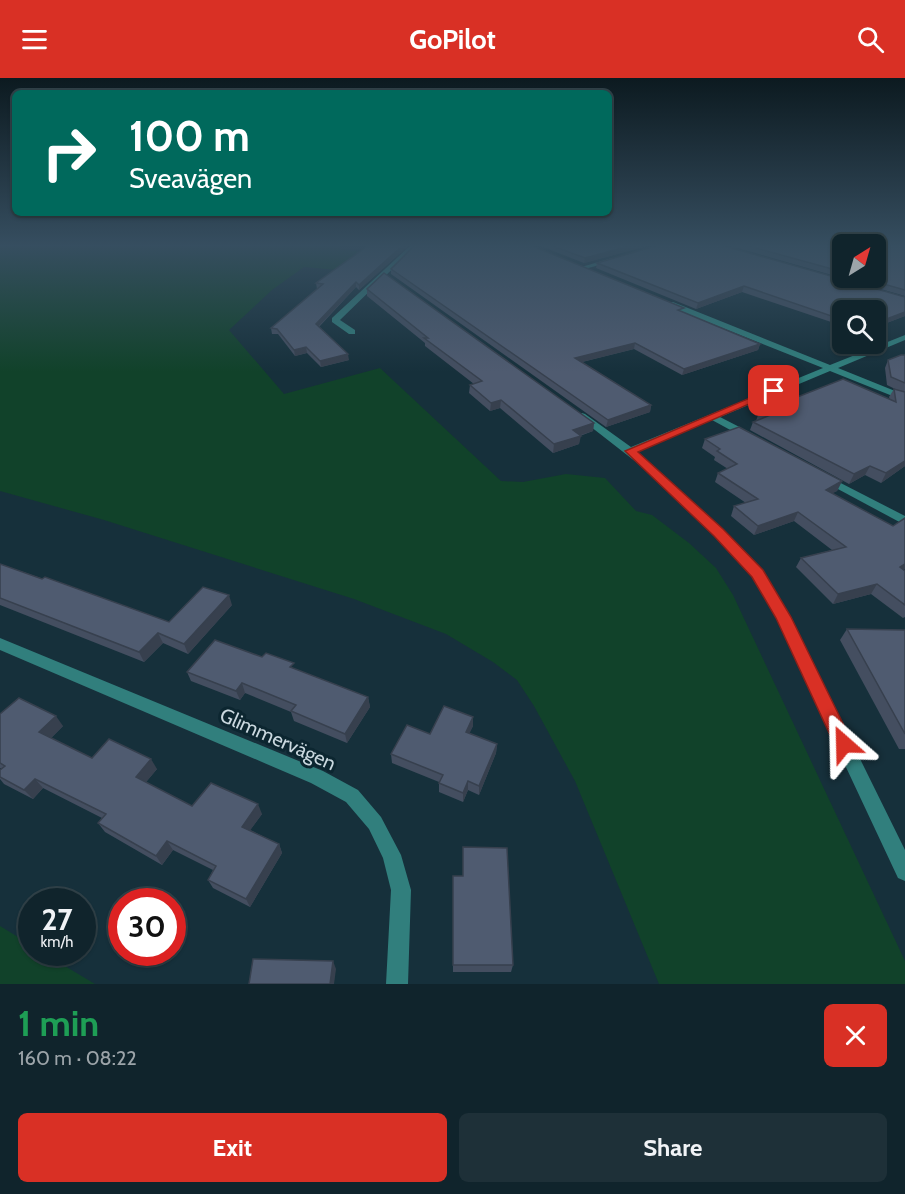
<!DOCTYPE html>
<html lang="en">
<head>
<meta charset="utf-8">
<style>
	:root { --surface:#10242c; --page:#1e3038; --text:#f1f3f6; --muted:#9ca4a9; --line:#304148; --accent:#d93025 }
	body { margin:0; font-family:Cabin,sans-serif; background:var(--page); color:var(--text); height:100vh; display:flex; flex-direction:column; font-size:22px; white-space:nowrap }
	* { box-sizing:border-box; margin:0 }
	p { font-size:20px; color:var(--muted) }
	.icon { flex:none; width:33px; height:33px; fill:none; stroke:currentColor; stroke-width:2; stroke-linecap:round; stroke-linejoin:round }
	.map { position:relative; height:906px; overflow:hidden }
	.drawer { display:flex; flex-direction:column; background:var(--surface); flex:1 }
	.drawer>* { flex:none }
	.top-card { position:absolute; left:12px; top:12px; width:600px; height:126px; border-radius:9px; box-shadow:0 2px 4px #0004,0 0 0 2px var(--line); background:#00695c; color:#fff; overflow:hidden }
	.needle { width:39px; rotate:37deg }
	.controls { position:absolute; left:832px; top:156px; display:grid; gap:12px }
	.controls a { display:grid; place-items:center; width:54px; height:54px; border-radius:9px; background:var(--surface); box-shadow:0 2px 4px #0004,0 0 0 2px var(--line); font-size:30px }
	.speed { position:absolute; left:18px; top:810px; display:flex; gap:12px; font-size:30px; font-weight:700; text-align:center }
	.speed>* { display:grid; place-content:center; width:78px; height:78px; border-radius:50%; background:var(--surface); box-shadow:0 2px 4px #0004,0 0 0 2px var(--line); line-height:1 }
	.speed small { font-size:15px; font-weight:400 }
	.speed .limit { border:9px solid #d22; background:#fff; color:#111 }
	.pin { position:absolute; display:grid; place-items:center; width:51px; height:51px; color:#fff; margin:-26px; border-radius:12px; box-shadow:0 3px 9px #0006 }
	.me { position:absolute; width:66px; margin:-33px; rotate:335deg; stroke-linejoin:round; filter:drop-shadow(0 0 4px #0008) }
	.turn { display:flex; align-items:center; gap:21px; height:126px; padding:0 18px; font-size:27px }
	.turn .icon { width:78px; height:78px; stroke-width:2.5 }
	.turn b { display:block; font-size:42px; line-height:51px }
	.round { display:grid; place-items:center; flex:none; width:63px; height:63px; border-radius:9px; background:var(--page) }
	.headline { display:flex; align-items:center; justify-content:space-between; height:102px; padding:0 18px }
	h1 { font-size:36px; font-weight:700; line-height:45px; color:#1e9e55 }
	.button { display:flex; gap:12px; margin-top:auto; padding:12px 18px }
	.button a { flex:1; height:69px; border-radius:9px; background:var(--accent); color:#fff; font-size:24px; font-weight:700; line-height:69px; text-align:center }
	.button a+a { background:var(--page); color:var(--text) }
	header { display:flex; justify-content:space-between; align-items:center; height:78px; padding:0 18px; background:var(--accent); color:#fff; font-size:27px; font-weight:700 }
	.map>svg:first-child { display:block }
	.green { fill:#11422a }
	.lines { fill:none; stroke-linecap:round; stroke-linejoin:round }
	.street { fill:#317f7d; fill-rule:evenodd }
	.wall { fill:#444e60 }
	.shaded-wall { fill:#37404e }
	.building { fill:#4f5b70; stroke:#37404e; stroke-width:1.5 }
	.route { fill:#d93025; stroke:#8d1f18; stroke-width:1.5 }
	.labels { text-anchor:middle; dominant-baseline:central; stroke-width:6; stroke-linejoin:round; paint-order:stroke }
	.near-street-label { font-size:20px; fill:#cad8df; stroke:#0c2630 }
</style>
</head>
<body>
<header><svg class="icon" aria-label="menu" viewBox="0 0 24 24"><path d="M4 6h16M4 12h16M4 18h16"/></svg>GoPilot<svg class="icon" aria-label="search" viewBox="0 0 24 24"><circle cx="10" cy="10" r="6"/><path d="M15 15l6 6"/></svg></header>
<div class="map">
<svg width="905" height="906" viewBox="0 0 905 906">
	<rect width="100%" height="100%" fill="#16303b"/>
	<g class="green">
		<polygon points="0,167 344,167 339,171 392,178 373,195 304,189 272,212 229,252 284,316 380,290 501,403 523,404 566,396 605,400 636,433 652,437 689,465 716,490 733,517 905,883 905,906 659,906 575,703 534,628 517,602 493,584 446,556 354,521 104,442 0,413"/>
		<polygon points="0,848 31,867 32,874 43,875 95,906 0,906"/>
	</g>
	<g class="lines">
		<g class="street">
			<polygon points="411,167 417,167 340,242 355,252 355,256 349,256 332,244 332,240"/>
			<polygon points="612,180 614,183 581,192 578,190"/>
			<polygon points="667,224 673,224 830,287 905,257 905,262 838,290 905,317 905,323 830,293 720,339 753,356 753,360 745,360 712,342 637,374 722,451 763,493 790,539 905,772 905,803 898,800 776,540 753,499 714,457 645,391 577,338 582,335 585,336 631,369 823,290 667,228"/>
			<polygon points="827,398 905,438 905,447 823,403 822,401 823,399"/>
			<polygon points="0,560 323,693 358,712 381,739 401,777 411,812 408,906 386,906 391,812 383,780 369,751 346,724 311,705 0,572"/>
		</g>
	</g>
	<g class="wall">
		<polygon points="369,167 409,167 359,212 356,209 319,249 349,282 321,289 307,275 295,278 278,256 272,256 271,250 318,211 317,211 316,205"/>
		<polygon points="538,167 650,167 584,185"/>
		<polygon points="659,167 905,238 876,249 876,232 843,232 843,248 742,214 696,231 596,190 597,185"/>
		<polygon points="727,167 843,167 843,200 876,200 905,167 905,218"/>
		<polygon points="391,191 683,234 760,266 758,272 682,297 634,271 582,284 651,327 650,334 606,349 391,196"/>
		<polygon points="367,211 594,345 593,353 580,358 579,366 553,375 500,330 490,333 469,315 470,307 474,306 425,268 425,265 367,218"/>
		<polygon points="905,277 905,388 881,405 865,397 849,406 750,352 753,344 756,343 759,334 890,322 889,319 894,311 895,311 887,307 885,290 888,282"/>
		<polygon points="705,361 842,403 837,413 832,415 905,493 905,539 903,540 871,516 833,526 796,489 801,480 832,472 794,443 754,457 731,438 734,428 746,425 715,404 718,395 728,391 714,382 715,379 702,370"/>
		<polygon points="0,486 169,544 232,527 188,576 163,565 144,584 0,527"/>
		<polygon points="847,551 905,552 905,671 899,671 840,562"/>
		<polygon points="295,591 368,619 370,629 347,665 294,643 291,634 245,615 240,622 191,603 187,594"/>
		<polygon points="0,636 63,648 51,660 92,680 157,691 146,704 192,728 262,736 250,752 279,766 282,775 250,829 213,810 208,802 213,792 173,772 162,787 105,754 98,745 102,740 43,710 33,721 4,706 0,701 0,692 2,691 0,690"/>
		<polygon points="473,648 469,655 497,666 496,675 479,717 468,712 463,724 439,714 439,704 392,685 391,676 430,656"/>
		<polygon points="453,798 513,887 511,894 453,894"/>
	</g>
	<g class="shaded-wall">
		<polygon points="403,167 409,167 359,212 359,207"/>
		<polygon points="633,167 650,167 584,185 585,180"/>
		<polygon points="356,204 356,209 316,251 316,246"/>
		<polygon points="744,208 742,214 696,231 698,225"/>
		<polygon points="905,234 905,238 876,249 876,245"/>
		<polygon points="635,265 634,271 574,286 575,280"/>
		<polygon points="760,266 758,272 682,297 684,291"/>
		<polygon points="306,269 307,275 295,278 294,272"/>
		<polygon points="348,276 349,282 321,289 320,283"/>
		<polygon points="501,322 500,330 490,333 491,325"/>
		<polygon points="651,327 650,334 606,349 608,342"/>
		<polygon points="594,345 593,353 572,360 573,352"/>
		<polygon points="581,358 579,366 553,375 554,366"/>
		<polygon points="905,383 905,388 881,405 886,395"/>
		<polygon points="870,388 865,397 849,406 854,396"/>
		<polygon points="842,403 837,413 822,421 826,412"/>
		<polygon points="798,434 794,443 754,457 758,448"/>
		<polygon points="905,486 905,491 894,499 900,489"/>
		<polygon points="877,506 871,516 833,526 838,516"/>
		<polygon points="229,517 232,527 188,576 184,566"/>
		<polygon points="158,555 163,565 144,584 139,574"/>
		<polygon points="242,605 245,615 240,622 236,613"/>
		<polygon points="368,619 370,629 347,665 345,656"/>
		<polygon points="56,638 63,648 47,664 39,654"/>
		<polygon points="473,639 473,648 466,663 466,654"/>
		<polygon points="497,666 496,675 479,717 479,708"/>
		<polygon points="151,681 157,691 142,709 136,699"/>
		<polygon points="35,701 43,710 33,721 24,712"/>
		<polygon points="468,703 468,712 463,724 463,715"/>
		<polygon points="258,726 262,736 246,758 242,749"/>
		<polygon points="167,763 173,772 162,787 156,778"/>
		<polygon points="279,766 282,775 250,829 246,821"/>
		<polygon points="82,843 86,846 82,851"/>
		<polygon points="333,883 336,891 334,906 330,906"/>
	</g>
	<g class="building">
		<polygon points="369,167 403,167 359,207 356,204 316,246 348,276 320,283 306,269 294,272 277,251 271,250 323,206 316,205"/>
		<polygon points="415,167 530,167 684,230 678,232 760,266 684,291 635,265 575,280 651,327 608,342 391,191"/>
		<polygon points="550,167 633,167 585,180"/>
		<polygon points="659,167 721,167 905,219 905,234 876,245 876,232 843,232 843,242 744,208 698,225 597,185"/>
		<polygon points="745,167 843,167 843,194"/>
		<polygon points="876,167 905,167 905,212 862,200 876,200"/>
		<polygon points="384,195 594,345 573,352 581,358 554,366 501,322 491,325 470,307 482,303 424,260 428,260 367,211"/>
		<polygon points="901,277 905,277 905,305 891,299 888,282"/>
		<polygon points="843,301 896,324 894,311 905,314 905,383 886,395 870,388 854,396 753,344 768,338 759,334"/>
		<polygon points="739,349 842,403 826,412 893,448 905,440 905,486 900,489 905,493 905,527 877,506 838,516 801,480 846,469 798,434 758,448 734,428 758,421 718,395 737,386 717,373 720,371 705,361"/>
		<polygon points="0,486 42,501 45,499 169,544 203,509 229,517 184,566 158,555 139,574 0,520"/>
		<polygon points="847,551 905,552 905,656"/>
		<polygon points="215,562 262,579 266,575 294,585 290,589 368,619 345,656 291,633 296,627 242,605 236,613 187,594"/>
		<polygon points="19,620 56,638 39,654 92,680 109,661 151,681 136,699 192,728 211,705 258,726 242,749 279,766 246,821 208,802 216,788 167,763 156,778 98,745 106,736 35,701 24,712 0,699 0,692 5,688 0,685 0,636"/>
		<polygon points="444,628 473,639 466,654 497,666 479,708 468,703 463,715 439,705 443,697 391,676 407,647 430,656"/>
		<polygon points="463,769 507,770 513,887 453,887 453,798 463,798"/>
		<polygon points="253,881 333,883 330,906 249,906"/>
	</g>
	<linearGradient id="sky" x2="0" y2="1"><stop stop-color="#0c1a20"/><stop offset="0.57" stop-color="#364e60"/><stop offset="1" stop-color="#364e60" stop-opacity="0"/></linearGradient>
	<rect width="905" height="294" fill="url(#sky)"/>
	<polygon class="route" points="771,311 779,313 638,374 723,451 763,492 791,539 853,666 851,672 844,674 837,672 776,540 752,499 714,458 625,373"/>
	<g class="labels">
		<g class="near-street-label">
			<text transform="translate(278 661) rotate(24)">Glimmervägen</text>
		</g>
	</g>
</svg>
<div class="controls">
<a><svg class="needle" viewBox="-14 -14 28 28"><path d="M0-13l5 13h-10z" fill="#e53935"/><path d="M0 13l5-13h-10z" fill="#9ca4a9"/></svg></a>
<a><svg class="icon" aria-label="search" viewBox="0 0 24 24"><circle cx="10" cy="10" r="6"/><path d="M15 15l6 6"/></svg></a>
</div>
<div class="speed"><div>27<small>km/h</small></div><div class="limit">30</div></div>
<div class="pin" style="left:774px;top:313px;background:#d93025"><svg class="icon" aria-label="arrive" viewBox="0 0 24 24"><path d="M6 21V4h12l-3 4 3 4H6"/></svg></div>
<svg class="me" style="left:844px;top:666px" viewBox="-20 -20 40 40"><path d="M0-17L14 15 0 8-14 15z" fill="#d93025" stroke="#fff" stroke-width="4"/></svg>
<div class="top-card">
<div class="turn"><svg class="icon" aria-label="right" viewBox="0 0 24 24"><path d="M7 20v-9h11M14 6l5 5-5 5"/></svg><div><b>100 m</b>Sveavägen</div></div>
</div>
</div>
<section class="drawer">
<div class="headline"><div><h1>1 min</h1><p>160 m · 08:22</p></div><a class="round" style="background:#d93025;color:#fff"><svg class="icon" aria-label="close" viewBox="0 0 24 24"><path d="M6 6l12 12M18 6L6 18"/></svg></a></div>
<div class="button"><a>Exit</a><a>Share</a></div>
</section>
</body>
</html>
